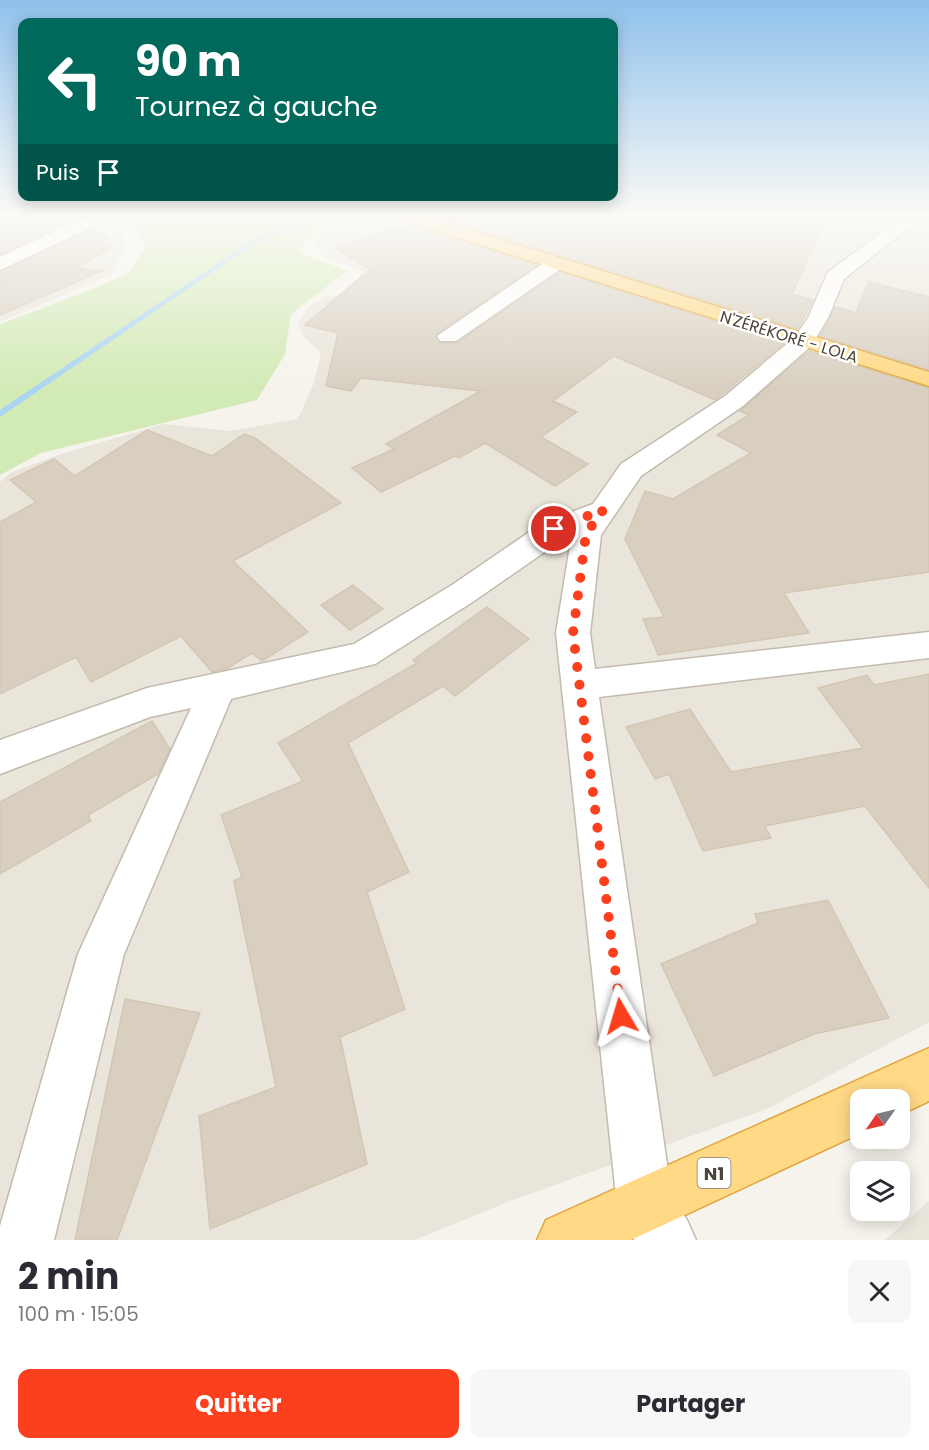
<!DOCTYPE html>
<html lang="fr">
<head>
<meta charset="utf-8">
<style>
	:root { --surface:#fff; --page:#f7f7f7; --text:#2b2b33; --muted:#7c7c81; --accent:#fc3f1d }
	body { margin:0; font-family:Poppins,sans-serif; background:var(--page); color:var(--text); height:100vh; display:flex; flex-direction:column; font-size:22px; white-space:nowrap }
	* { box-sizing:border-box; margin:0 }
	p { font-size:20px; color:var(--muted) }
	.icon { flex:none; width:33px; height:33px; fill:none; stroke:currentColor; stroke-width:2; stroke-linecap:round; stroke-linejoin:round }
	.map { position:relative; height:1240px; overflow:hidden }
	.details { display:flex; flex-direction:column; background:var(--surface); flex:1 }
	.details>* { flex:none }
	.hud { position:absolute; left:18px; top:18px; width:600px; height:183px; border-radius:12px; box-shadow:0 3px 15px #0003; background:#00695c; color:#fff; overflow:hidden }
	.needle { width:39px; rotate:236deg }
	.fabs { position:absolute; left:850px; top:1089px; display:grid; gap:12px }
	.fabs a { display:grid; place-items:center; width:60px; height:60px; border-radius:12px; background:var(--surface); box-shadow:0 3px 15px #0003; font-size:30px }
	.pin { position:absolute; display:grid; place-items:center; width:51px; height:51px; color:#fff; margin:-26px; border:3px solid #fff; border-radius:50%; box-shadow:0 2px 6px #0007 }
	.me { position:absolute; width:66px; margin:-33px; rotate:353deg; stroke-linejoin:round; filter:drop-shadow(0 0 4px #0008) }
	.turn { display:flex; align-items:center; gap:21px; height:126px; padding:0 18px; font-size:27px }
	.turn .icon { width:78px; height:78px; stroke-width:2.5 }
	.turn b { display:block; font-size:42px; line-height:51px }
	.then { display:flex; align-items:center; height:57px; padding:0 18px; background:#0003; gap:12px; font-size:22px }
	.round { display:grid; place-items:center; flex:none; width:63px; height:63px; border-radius:12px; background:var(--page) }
	.headline { display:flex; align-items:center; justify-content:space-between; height:102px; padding:0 18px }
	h1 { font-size:36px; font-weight:700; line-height:45px }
	.cta { display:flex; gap:12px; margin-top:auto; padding:12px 18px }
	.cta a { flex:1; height:69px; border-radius:12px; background:var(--accent); color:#fff; font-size:24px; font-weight:700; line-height:69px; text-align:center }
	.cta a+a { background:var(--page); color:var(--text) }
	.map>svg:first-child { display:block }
	.residential { fill:#eae5da }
	.green { fill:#d2eab5 }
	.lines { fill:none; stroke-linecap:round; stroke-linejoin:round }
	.stream { fill:#a9d4f2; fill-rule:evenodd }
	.building { fill:#d8cfc1; stroke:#d3c7b4; stroke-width:1.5 }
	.minor-casing { stroke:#c2bbae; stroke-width:3 }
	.tertiary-casing { stroke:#c2bbae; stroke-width:3 }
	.trunk-casing { stroke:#e0a43c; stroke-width:3 }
	.minor { fill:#fff; fill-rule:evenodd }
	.tertiary { fill:#fff; fill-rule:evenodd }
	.trunk { fill:#ffd985; fill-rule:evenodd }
	.route { stroke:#fc3f1d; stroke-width:10; stroke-dasharray:0 18 }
	.labels { text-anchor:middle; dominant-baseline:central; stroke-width:5; stroke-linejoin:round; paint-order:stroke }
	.far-street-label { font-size:16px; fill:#4b4439; stroke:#fff }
	.shield { fill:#fff; stroke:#817c74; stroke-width:1.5 }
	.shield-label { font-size:18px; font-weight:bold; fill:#4b4439 }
</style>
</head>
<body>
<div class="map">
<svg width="929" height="1240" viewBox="0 0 929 1240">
	<rect width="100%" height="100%" fill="#f6f3ec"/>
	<g class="residential">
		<polygon points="0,217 114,217 127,220 122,254 111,275 0,322"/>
		<polygon points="335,217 378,217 929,390 929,1022 767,1109 510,1201 415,1240 0,1240 0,482 12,472 64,453 164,424 230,431 298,419 314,383 321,353 303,336 298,325 307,308 325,297 360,294 379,277 325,257 314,244 323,224"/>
		<polygon points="427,217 929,217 929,368 508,243"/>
		<polygon points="929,1201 929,1240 885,1240"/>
	</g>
	<polygon class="green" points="142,217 326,217 299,252 347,271 291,314 285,354 257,400 41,453 0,475 0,324 93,289 130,272 145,248 131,224"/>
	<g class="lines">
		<polygon class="stream" points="309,217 317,217 252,245 0,417 0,410 248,243"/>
	</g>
	<g class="building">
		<polygon points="0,217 19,222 37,217 63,217 71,221 0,255"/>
		<polygon points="436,217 827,217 792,294 813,300 798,329"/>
		<polygon points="406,224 537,265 436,334 440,343 457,343 560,272 784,343 715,400 614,356 553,401 577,412 541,437 588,464 555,486 485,443 459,458 455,456 381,492 352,468 394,449 386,444 481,391 361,378 351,391 326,386 338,333 305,325 370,269 334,248 396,229 405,232"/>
		<polygon points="91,230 108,237 96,244 112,247 75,268 102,271 0,315 0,272"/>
		<polygon points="869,282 929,297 929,370 820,336 835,307 856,313"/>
		<polygon points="809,351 929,388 929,572 784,593 809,633 658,655 643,619 664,617 625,539 645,491 673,499 751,453 717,435 749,415 740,411"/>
		<polygon points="147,430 212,456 244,434 255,438 341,503 233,561 308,632 262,661 252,653 226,669 212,672 181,636 91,682 76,657 0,694 0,522 36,502 10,480 54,459 75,476"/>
		<polygon points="353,585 383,609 350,630 321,605"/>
		<polygon points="487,607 529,639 455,696 443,686 348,743 409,872 367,892 405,1009 340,1037 367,1164 210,1229 199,1116 276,1087 234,881 242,877 221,815 303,781 278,743 417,663 413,660"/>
		<polygon points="929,674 929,888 865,806 765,826 771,838 703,851 669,774 655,779 626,727 690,709 731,772 863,748 818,688 867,675 874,685"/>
		<polygon points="152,721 170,749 158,774 88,815 91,821 0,874 0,802"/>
		<polygon points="828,900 889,1018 814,1034 714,1076 661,964 758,923 755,914"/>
		<polygon points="125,999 200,1013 117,1240 75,1240"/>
	</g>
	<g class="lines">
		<g class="minor-casing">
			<g id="minor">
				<polygon points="85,217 107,217 105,221 0,270 0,257"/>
				<polygon points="903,217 922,217 844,279 828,318 811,346 743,406 641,476 601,535 590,633 595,669 929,632 929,658 599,697 673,1205 665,1225 645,1233 625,1225 617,1205 556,633 572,533 474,601 375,664 231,699 124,954 54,1240 0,1240 0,1226 78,954 191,708 150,717 0,774 0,740 147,688 354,644 452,585 544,522 593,504 621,464 725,396 795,337 808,318 828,272"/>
				<polygon points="555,258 562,260 564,264 562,268 456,341 440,341 437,336 548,260"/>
			</g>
		</g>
		<g class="tertiary-casing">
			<polygon id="tertiary" points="645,1177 665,1185 687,1220 696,1240 634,1240 617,1205 625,1185"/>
		</g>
		<g class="trunk-casing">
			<g id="trunk">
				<polygon points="402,217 428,217 929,372 929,386 404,221"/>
				<polygon points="929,1048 929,1101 900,1115 900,1100 861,1100 861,1133 631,1240 537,1240 546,1220"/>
			</g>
		</g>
		<use href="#minor" class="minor"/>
		<use href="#tertiary" class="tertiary"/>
		<use href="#trunk" class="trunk"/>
	</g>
	<linearGradient id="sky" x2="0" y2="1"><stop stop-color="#8fc1ec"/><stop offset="0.55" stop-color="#fbfaf6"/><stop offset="1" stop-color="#fbfaf6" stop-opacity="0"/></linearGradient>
	<rect width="929" height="391" fill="url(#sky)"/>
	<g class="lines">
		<polyline class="route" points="554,529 603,510 586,534 573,633 621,1016"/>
	</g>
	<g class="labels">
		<g class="far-street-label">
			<text transform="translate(789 337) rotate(17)">N'ZÉRÉKORÉ - LOLA</text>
		</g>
		<rect class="shield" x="697.5" y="1158" width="33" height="30" rx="4.5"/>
		<g class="shield-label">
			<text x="714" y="1173">N1</text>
		</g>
	</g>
</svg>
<div class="fabs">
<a><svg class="needle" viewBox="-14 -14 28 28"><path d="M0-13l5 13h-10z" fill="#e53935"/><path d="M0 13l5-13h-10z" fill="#7c7c81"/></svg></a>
<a><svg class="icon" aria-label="layers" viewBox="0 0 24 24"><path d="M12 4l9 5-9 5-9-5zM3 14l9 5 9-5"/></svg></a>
</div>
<div class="pin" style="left:554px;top:529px;background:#d93025"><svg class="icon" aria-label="arrive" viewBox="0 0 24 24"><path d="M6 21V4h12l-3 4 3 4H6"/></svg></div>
<svg class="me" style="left:621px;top:1016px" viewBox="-20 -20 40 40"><path d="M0-17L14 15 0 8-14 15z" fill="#fc3f1d" stroke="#fff" stroke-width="4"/></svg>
<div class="hud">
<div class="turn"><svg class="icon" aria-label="left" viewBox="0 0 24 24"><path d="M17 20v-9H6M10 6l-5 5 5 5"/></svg><div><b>90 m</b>Tournez à gauche</div></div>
<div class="then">Puis<svg class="icon" aria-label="arrive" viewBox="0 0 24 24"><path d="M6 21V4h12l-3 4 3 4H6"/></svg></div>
</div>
</div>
<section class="details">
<div class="headline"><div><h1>2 min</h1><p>100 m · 15:05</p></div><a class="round"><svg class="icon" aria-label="close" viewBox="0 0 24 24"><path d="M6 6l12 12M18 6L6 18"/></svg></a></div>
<div class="cta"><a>Quitter</a><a>Partager</a></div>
</section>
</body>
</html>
